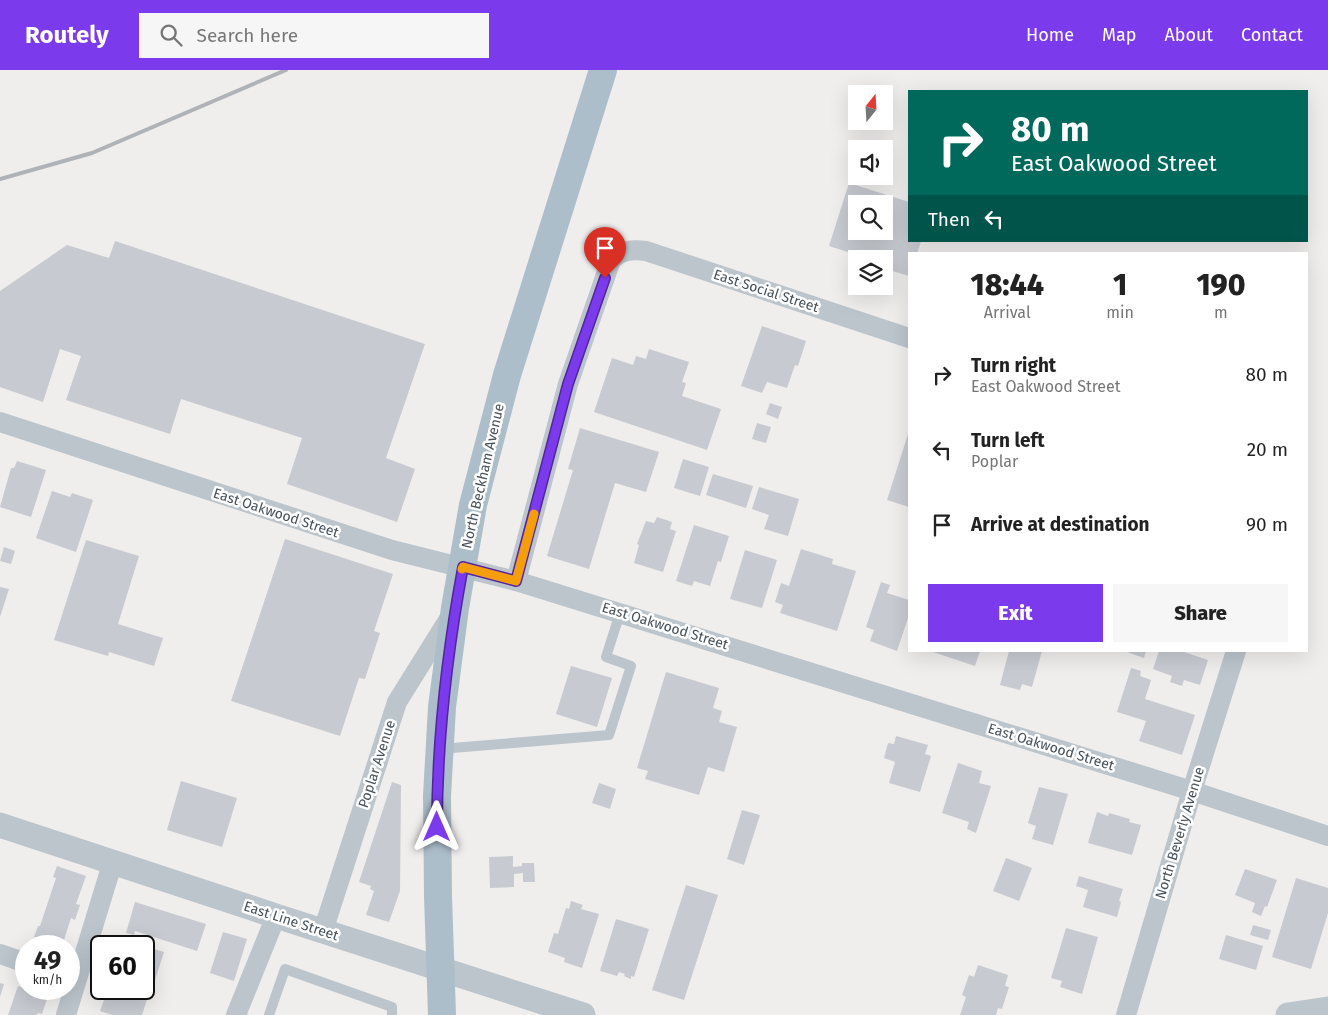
<!DOCTYPE html>
<html lang="en">
<head>
<meta charset="utf-8">
<style>
	:root { --surface:#fff; --page:#f6f6f6; --text:#222; --muted:#767676; --accent:#7c3aed }
	body { margin:0; font-family:"Fira Sans",sans-serif; background:var(--page); color:var(--text); height:100vh; display:flex; flex-direction:column; font-size:19px; white-space:nowrap }
	* { box-sizing:border-box; margin:0 }
	p { font-size:16px; color:var(--muted) }
	.icon { flex:none; width:28px; height:28px; fill:none; stroke:currentColor; stroke-width:2; stroke-linecap:round; stroke-linejoin:round }
	.map { position:relative; flex:1; overflow:hidden }
	.details { position:absolute; left:908px; top:182px; width:400px; height:400px; display:flex; flex-direction:column; background:var(--surface); border-radius:0px; box-shadow:0 5px 20px #0002 }
	.details>* { flex:none }
	.hud { position:absolute; left:908px; top:20px; width:400px; height:152px; border-radius:0px; box-shadow:0 5px 20px #0002; background:#00695c; color:#fff; overflow:hidden }
	.needle { width:32px; rotate:18deg }
	.controls { position:absolute; left:848px; top:15px; display:grid; gap:10px }
	.controls a { display:grid; place-items:center; width:45px; height:45px; border-radius:0px; background:var(--surface); box-shadow:0 5px 20px #0002; font-size:25px }
	.speed { position:absolute; left:15px; top:865px; display:flex; gap:10px; font-size:25px; font-weight:700; text-align:center }
	.speed>* { display:grid; place-content:center; width:65px; height:65px; border-radius:50%; background:var(--surface); box-shadow:0 5px 20px #0002; line-height:1 }
	.speed small { font-size:12px; font-weight:400 }
	.speed .limit { border:2px solid #111; border-radius:8px; background:#fff; color:#111 }
	.pin { position:absolute; display:grid; place-items:center; width:42px; height:42px; color:#fff; margin:-51px -21px; border-radius:50% 50% 50% 0; rotate:-45deg; box-shadow:0 0 5px #0007 }
	.pin .icon { rotate:45deg }
	.me { position:absolute; width:55px; margin:-28px; rotate:0deg; stroke-linejoin:round; filter:drop-shadow(0 0 4px #0008) }
	.turn { display:flex; align-items:center; gap:18px; height:105px; padding:0 20px; font-size:22px }
	.turn .icon { width:65px; height:65px; stroke-width:2.5 }
	.turn b { display:block; font-size:35px; line-height:42px }
	.then { display:flex; align-items:center; height:48px; padding:0 20px; background:#0003; gap:10px; font-size:19px }
	.eta { display:flex; justify-content:space-evenly; align-items:center; height:85px; text-align:center }
	.eta b { font-size:30px; font-weight:800; line-height:35px }
	.button { display:flex; gap:10px; margin-top:auto; padding:10px 20px }
	.button a { flex:1; height:58px; border-radius:0px; background:var(--accent); color:#fff; font-size:20px; font-weight:800; line-height:58px; text-align:center }
	.button a+a { background:var(--page); color:var(--text) }
	ul { padding:0; list-style:none }
	li { display:flex; align-items:center; gap:15px; height:75px; padding:0 20px }
	li div { flex:1 }
	li b { display:block; font-size:19px }
	li em { font-style:normal }
	header { display:flex; align-items:center; gap:30px; box-sizing:border-box; height:70px; padding:0 25px; background:var(--accent); color:#fff }
	header strong { font-size:24px }
	nav { display:flex; gap:28px; margin-inline-start:auto; font-size:18px }
	.search { width:350px; height:45px; background:var(--page); display:flex; align-items:center; gap:12px; box-sizing:border-box; padding:0 18px; border-radius:0px; color:var(--muted); font-size:19px }
	.map>svg:first-child { display:block }
	.building { fill:#c7cad0; fill-rule:evenodd }
	.lines { fill:none; stroke-linecap:round; stroke-linejoin:round }
	.service { stroke:#bcc5cc; stroke-width:10 }
	.minor { stroke:#bcc5cc; stroke-width:20 }
	.tertiary { stroke:#bcc5cc; stroke-width:25 }
	.primary { stroke:#adbecb; stroke-width:28 }
	.rail { stroke:#afb3b7; stroke-width:4 }
	.route-casing { stroke:#51269a; stroke-width:12 }
	.route { stroke:#7c3aed; stroke-width:9 }
	.slow { stroke:#f59e0b; stroke-width:9 }
	.labels { text-anchor:middle; dominant-baseline:central; stroke-width:5; stroke-linejoin:round; paint-order:stroke }
	.street-label { font-size:14px; fill:#46515a; stroke:#fff }
</style>
</head>
<body>
<header>
<strong>Routely</strong>
<div class="search"><svg class="icon" aria-label="search" viewBox="0 0 24 24"><circle cx="10" cy="10" r="6"/><path d="M15 15l6 6"/></svg>Search here</div>
<nav><a>Home</a><a>Map</a><a>About</a><a>Contact</a></nav>
</header>
<div class="map">
<svg width="1328" height="945" viewBox="0 0 1328 945">
	<rect width="100%" height="100%" fill="#f0eded"/>
	<g class="building">
		<path d="M849 113 909 132V171H921L917 184H909V206L889 200 891 195 884 193V189H870L829 176ZM856 134H884V161H856Z"/>
		<polygon points="115,171 425,274 386,388 415,399 397,452 287,414 302,368 181,329 170,364 66,330 81,286 60,279 43,332 0,317 0,221 67,175 109,188"/>
		<polygon points="762,256 806,271 798,296 795,295 787,318 767,312 762,323 741,316"/>
		<polygon points="649,279 689,292 682,312 686,313 682,326 721,339 707,380 594,342 612,288 633,295 636,286 646,289"/>
		<polygon points="770,333 782,337 778,349 766,344"/>
		<polygon points="757,353 771,357 766,373 752,369"/>
		<polygon points="580,358 659,382 646,422 615,413 589,499 547,486 573,400 568,399"/>
		<polygon points="908,364 909,364 909,437 887,430"/>
		<polygon points="683,389 709,397 700,426 674,418"/>
		<polygon points="17,391 46,400 31,447 0,437 11,398 14,398"/>
		<polygon points="713,404 753,416 746,438 706,425"/>
		<polygon points="759,417 799,429 788,466 764,459 769,445 752,439"/>
		<polygon points="52,421 70,427 72,423 93,430 76,482 36,468"/>
		<polygon points="657,447 672,452 670,459 676,461 663,502 634,493 639,475 637,474 646,451 654,453"/>
		<polygon points="694,455 729,466 721,492 718,491 710,516 694,511 692,516 676,511"/>
		<polygon points="285,469 393,504 374,561 380,563 365,609 359,608 340,666 231,631"/>
		<polygon points="86,470 139,486 118,554 163,568 154,596 109,582 108,586 54,570"/>
		<polygon points="4,477 15,481 11,494 0,491"/>
		<polygon points="801,479 833,489 832,494 856,501 837,561 780,543 783,535 775,532 781,513 789,516"/>
		<polygon points="745,480 777,490 762,538 730,529"/>
		<polygon points="881,512 890,515 887,523 909,530 909,545 897,581 870,571 874,560 866,557"/>
		<polygon points="0,517 9,519 0,547"/>
		<polygon points="930,581 980,581 975,596"/>
		<polygon points="1009,581 1042,581 1032,617 1022,614 1020,620 1000,615"/>
		<polygon points="1124,581 1146,581 1144,588"/>
		<polygon points="1159,581 1181,581 1208,590 1200,615 1184,610 1182,616 1170,612 1172,606 1153,599"/>
		<polygon points="571,596 612,608 597,657 556,644"/>
		<polygon points="1131,598 1141,601 1140,606 1151,610 1145,629 1195,645 1182,685 1139,671 1146,651 1117,642"/>
		<polygon points="666,602 719,618 713,638 722,641 719,652 737,657 724,702 708,697 699,725 645,709 648,701 637,698"/>
		<polygon points="896,666 928,675 925,684 931,686 920,722 889,713 895,692 884,688 888,673 894,674"/>
		<polygon points="958,693 982,701 979,713 991,716 976,763 967,759 969,752 942,743"/>
		<polygon points="181,711 237,728 222,777 167,760"/>
		<polygon points="392,712 401,715 400,821 389,852 366,845 374,821 370,819 371,816 359,812"/>
		<polygon points="599,713 616,719 610,739 592,733"/>
		<polygon points="1039,717 1068,724 1053,775 1032,769 1036,756 1028,753"/>
		<polygon points="742,740 760,745 744,795 727,789"/>
		<polygon points="1097,742 1108,746 1109,743 1130,749 1129,752 1141,755 1132,785 1088,773"/>
		<polygon points="513,786 513,797 522,796 522,793 534,793 535,812 523,812 523,803 514,804 514,817 490,818 489,787"/>
		<polygon points="1006,788 1032,798 1019,831 993,821"/>
		<polygon points="57,796 86,806 76,834 80,835 75,850 71,848 62,876 34,867 38,856 40,856 56,808 53,807"/>
		<polygon points="1245,799 1277,810 1267,837 1265,836 1261,846 1252,842 1255,833 1235,825"/>
		<polygon points="1079,806 1123,819 1119,831 1121,832 1117,847 1083,837 1088,820 1076,816"/>
		<polygon points="1296,808 1328,818 1328,843 1311,899 1272,887"/>
		<polygon points="686,815 718,825 684,930 652,920"/>
		<polygon points="571,831 583,835 581,839 599,844 582,898 564,892 565,888 548,882 554,863 558,864 566,838 569,839"/>
		<polygon points="135,832 206,854 197,881 135,861 134,865 126,863"/>
		<polygon points="616,849 649,859 634,907 631,906 631,909 624,906 625,904 619,902 617,906 600,901"/>
		<polygon points="1253,855 1271,860 1268,870 1250,865"/>
		<polygon points="1066,858 1098,867 1082,924 1060,917 1062,911 1051,908"/>
		<polygon points="223,862 247,869 234,911 210,903"/>
		<polygon points="1226,865 1263,876 1256,900 1219,889"/>
		<polygon points="122,870 142,876 120,876"/>
		<polygon points="144,876 164,882 155,910 144,907"/>
		<polygon points="978,895 1008,905 1005,916 1009,917 1002,939 998,938 996,945 960,945 966,927 962,925 969,905 974,907"/>
		<polygon points="0,913 4,914 0,927"/>
		<polygon points="18,916 36,922 35,924 47,929 42,944 38,943 37,945 8,945"/>
		<polygon points="108,919 126,919 148,926 142,945 112,945 100,941"/>
	</g>
	<g class="lines">
		<g class="service">
			<polyline points="440,679 609,665 631,596 606,587 620,543"/>
			<polyline points="269,945 285,899 392,937 392,945"/>
		</g>
		<g class="minor">
			<polyline points="0,352 392,480 516,511 1192,721 1328,766"/>
			<path d="M516 511 568 314 611 190C622 180 632 179 646 181L909 268"/>
			<polyline points="323,861 397,632 452,544"/>
			<polyline points="0,884 26,893"/>
			<polyline points="66,945 113,791"/>
			<polyline points="236,945 276,846"/>
			<polyline points="1126,945 1192,721 1236,581"/>
		</g>
		<g class="tertiary">
			<polyline points="0,755 276,846 583,945"/>
			<polyline points="1288,945 1328,939"/>
		</g>
		<polyline class="primary" points="442,945 438,826 437,726 442,637 455,538 473,435 507,305 603,0"/>
		<polyline class="rail" points="0,109 92,83 286,0"/>
	</g>
	<g class="lines">
		<g class="route-casing">
			<path id="route" d="M437 757C437 669 447 583 463 497L516 511 568 314 605 208"/>
		</g>
		<use href="#route" class="route"/>
		<polyline class="slow" points="462,499 463,497 516,511 534,444"/>
	</g>
	<g class="labels">
		<g class="street-label">
			<text transform="translate(766 221) rotate(18)">East Social Street</text>
			<text transform="translate(483 406) rotate(-77)">North Beckham Avenue</text>
			<text transform="translate(276 443) rotate(18)">East Oakwood Street</text>
			<text transform="translate(665 556) rotate(17)">East Oakwood Street</text>
			<text transform="translate(1051 677) rotate(17)">East Oakwood Street</text>
			<text transform="translate(377 694) rotate(-72)">Poplar Avenue</text>
			<text transform="translate(1180 763) rotate(-73)">North Beverly Avenue</text>
			<text transform="translate(291 851) rotate(18)">East Line Street</text>
		</g>
	</g>
</svg>
<div class="controls">
<a><svg class="needle" viewBox="-14 -14 28 28"><path d="M0-13l5 13h-10z" fill="#e53935"/><path d="M0 13l5-13h-10z" fill="#767676"/></svg></a>
<a><svg class="icon" aria-label="sound" viewBox="0 0 24 24"><path d="M4 9h4l5-4v14l-5-4H4zM17 9q2 3 0 6"/></svg></a>
<a><svg class="icon" aria-label="search" viewBox="0 0 24 24"><circle cx="10" cy="10" r="6"/><path d="M15 15l6 6"/></svg></a>
<a><svg class="icon" aria-label="layers" viewBox="0 0 24 24"><path d="M12 4l9 5-9 5-9-5zM3 14l9 5 9-5"/></svg></a>
</div>
<div class="speed"><div>49<small>km/h</small></div><div class="limit">60</div></div>
<div class="pin" style="left:605px;top:208px;background:#d93025"><svg class="icon" aria-label="arrive" viewBox="0 0 24 24"><path d="M6 21V4h12l-3 4 3 4H6"/></svg></div>
<svg class="me" style="left:437px;top:757px" viewBox="-20 -20 40 40"><path d="M0-17L14 15 0 8-14 15z" fill="#7c3aed" stroke="#fff" stroke-width="4"/></svg>
<div class="hud">
<div class="turn"><svg class="icon" aria-label="right" viewBox="0 0 24 24"><path d="M7 20v-9h11M14 6l5 5-5 5"/></svg><div><b>80 m</b>East Oakwood Street</div></div>
<div class="then">Then<svg class="icon" aria-label="left" viewBox="0 0 24 24"><path d="M17 20v-9H6M10 6l-5 5 5 5"/></svg></div>
</div>
<section class="details">
<div class="eta">
<div><b>18:44</b><p>Arrival</p></div>
<div><b>1</b><p>min</p></div>
<div><b>190</b><p>m</p></div>
</div>
<ul>
<li><svg class="icon" aria-label="right" viewBox="0 0 24 24"><path d="M7 20v-9h11M14 6l5 5-5 5"/></svg><div><b>Turn right</b><p>East Oakwood Street</p></div><em>80 m</em></li>
<li><svg class="icon" aria-label="left" viewBox="0 0 24 24"><path d="M17 20v-9H6M10 6l-5 5 5 5"/></svg><div><b>Turn left</b><p>Poplar</p></div><em>20 m</em></li>
<li><svg class="icon" aria-label="arrive" viewBox="0 0 24 24"><path d="M6 21V4h12l-3 4 3 4H6"/></svg><div><b>Arrive at destination</b></div><em>90 m</em></li>
</ul>
<div class="button"><a>Exit</a><a>Share</a></div>
</section>
</div>
</body>
</html>
